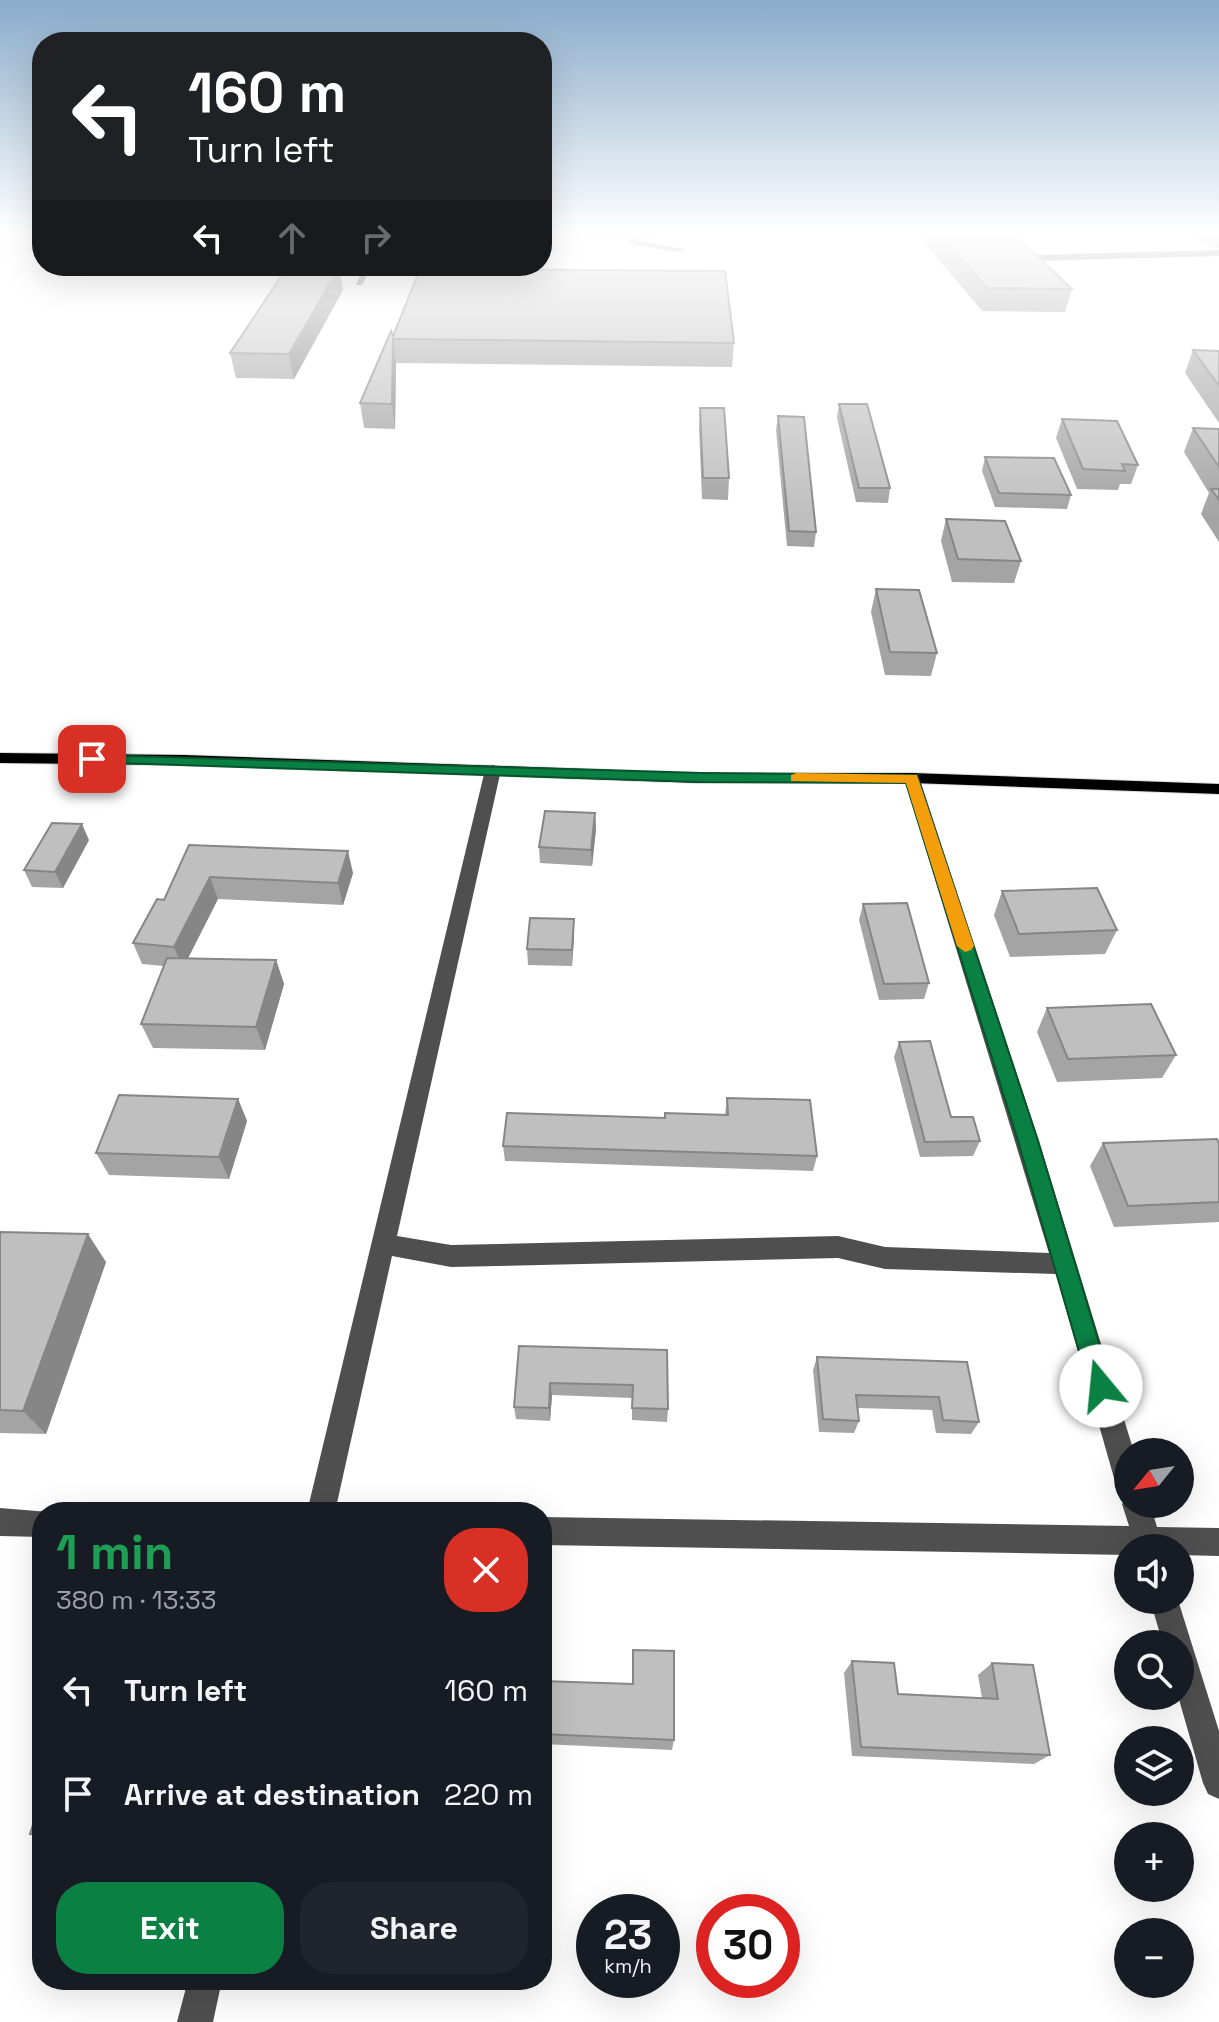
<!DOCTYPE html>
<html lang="en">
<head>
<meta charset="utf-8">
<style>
	:root { --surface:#171b24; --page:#20242c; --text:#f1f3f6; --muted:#9ea1a6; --accent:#0b8043 }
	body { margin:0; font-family:"Space Grotesk",sans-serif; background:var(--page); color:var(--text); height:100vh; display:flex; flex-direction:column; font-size:30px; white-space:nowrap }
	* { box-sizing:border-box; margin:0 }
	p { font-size:26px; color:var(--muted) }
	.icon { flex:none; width:44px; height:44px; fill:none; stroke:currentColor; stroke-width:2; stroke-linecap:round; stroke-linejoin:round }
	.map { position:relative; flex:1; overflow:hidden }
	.details { position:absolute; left:32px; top:1502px; width:520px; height:488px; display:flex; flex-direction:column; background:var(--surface); border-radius:32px; box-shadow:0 8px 32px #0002 }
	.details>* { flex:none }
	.hud { position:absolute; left:32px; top:32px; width:520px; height:244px; border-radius:32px; box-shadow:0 8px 32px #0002; background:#202124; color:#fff; overflow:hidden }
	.needle { width:52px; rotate:240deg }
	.tools { position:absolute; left:1114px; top:1438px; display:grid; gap:16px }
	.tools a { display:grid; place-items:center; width:80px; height:80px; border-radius:50%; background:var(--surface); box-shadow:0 8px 32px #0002; font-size:40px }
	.speed { position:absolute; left:576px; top:1894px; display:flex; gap:16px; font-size:40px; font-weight:700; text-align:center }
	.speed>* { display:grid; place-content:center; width:104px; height:104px; border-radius:50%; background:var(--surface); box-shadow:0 8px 32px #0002; line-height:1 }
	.speed small { font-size:20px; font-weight:400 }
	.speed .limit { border:12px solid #d22; background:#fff; color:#111 }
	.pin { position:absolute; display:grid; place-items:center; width:68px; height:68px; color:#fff; margin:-34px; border-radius:16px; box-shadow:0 4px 12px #0006 }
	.me { position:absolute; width:88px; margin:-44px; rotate:343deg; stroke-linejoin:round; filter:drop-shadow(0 0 6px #0008) }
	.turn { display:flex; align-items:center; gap:28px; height:168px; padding:0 24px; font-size:36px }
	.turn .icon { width:104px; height:104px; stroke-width:2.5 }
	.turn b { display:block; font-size:56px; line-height:68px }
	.lanes { display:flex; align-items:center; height:76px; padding:0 24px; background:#0003; justify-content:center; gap:40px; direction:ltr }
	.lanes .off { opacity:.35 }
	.round { display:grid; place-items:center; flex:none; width:84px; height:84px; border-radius:32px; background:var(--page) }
	.headline { display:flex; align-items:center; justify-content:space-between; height:136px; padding:0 24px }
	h1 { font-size:48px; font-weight:800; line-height:60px; color:#1e9e55 }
	.primary-button { display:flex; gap:16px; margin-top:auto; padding:16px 24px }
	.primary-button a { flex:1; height:92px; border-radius:32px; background:var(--accent); color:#fff; font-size:32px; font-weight:800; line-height:92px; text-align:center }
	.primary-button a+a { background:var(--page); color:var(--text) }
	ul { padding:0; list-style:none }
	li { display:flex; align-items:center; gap:24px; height:104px; padding:0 24px }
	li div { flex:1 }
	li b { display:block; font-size:30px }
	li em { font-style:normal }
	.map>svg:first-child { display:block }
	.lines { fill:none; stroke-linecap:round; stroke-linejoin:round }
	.major-casing { stroke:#dbdbdb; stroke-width:2 }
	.minor { fill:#4f4f4f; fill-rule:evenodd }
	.major { fill:#000; fill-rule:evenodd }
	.wall { fill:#a4a4a4 }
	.shaded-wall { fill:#868686 }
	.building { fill:#bfbfbf; stroke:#868686; stroke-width:2 }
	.route { fill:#0b8043; stroke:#07532c; stroke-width:2 }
	.slow { fill:#f59e0b }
</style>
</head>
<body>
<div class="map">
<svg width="1219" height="2022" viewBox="0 0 1219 2022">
	<rect width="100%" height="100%" fill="#fff"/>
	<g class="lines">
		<g class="major-casing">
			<polygon id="major" points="0,753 183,755 701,773 912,773 1219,784 1219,794 912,783 701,783 183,765 0,763"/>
		</g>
		<g class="minor">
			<polygon points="622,233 630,233 639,241 685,249 681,252 633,245"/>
			<polygon points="960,233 968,233 982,244 996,250 1032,255 1219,250 1219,256 1032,261 991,254 976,248"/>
			<polygon points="364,266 372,266 362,285 356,285"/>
			<polygon points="493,765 501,770 397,1236 451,1245 838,1236 885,1247 1049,1253 904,778 912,773 918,774 1039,1141 1134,1452 1128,1452 1128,1492 1118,1488 1114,1478 1056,1274 885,1269 838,1258 451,1267 392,1256 335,1512 307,1512 485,770"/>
			<polygon points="1128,1494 1128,1504 1150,1504 1157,1527 1219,1528 1219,1556 1180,1555 1180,1548 1128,1548 1128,1555 542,1545 542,1517 1129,1526 1122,1504"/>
			<polygon points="0,1508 49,1512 42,1512 42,1537 0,1536"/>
			<polygon points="1150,1600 1178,1600 1219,1731 1219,1799 1208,1794 1203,1783 1178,1696 1180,1644 1163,1644"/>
			<polygon points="188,1980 222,1980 213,2022 177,2022"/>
		</g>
		<use href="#major" class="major"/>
	</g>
	<g class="wall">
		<polygon points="21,233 42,233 42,234 22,234"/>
		<polygon points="583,233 623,233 623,238 583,239"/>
		<polygon points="634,233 656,233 656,238 640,238"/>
		<polygon points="926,233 1024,233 1022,241 1072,289 1065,312 982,311 925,243 927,234"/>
		<polygon points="1188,233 1219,233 1219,248 1213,247"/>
		<polygon points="288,266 332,266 343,290 294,379 236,378 230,353"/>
		<polygon points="432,266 460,266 460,269 734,343 732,367 396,363 395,429 364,428 360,403 393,336"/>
		<polygon points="1193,350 1219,351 1219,423 1185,373"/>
		<polygon points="839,404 890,488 888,503 856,502 837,418"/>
		<polygon points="700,408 729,478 728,500 702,499 699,428"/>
		<polygon points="778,416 816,532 814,547 787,546 776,430"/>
		<polygon points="1062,419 1138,465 1131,484 1120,484 1118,490 1077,489 1056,438"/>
		<polygon points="1193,428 1219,429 1219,542 1201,514 1209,493 1184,452"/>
		<polygon points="985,457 1071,495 1067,509 995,507 982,471"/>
		<polygon points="946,519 1021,561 1014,583 952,582 941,541"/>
		<polygon points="876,589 937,653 931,676 885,675 871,612"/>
		<polygon points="595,813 596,829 592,866 540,863 539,847"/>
		<polygon points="89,840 63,888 32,887 24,870"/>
		<polygon points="189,845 353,873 343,905 218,899 188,958 276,960 284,984 265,1050 153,1048 141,1024 164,966 142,964 133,943 164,900"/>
		<polygon points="1002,891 1117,930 1105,954 1010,957 994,915"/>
		<polygon points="863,904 929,983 924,999 879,1000 859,920"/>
		<polygon points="574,935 572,966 528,965 527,949"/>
		<polygon points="1047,1008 1176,1055 1162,1078 1057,1082 1037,1032"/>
		<polygon points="899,1042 951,1117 980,1141 973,1156 920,1157 894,1057"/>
		<polygon points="727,1098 817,1156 813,1171 505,1161 503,1146 664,1118 725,1115"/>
		<polygon points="238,1099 247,1121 229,1179 109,1175 96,1153"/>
		<polygon points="1103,1143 1219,1143 1219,1222 1114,1227 1090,1166"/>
		<polygon points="0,1232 106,1262 46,1434 0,1433"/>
		<polygon points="519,1346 667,1350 668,1409 667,1422 632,1420 632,1398 552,1395 550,1421 516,1419 514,1407"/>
		<polygon points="817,1357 967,1362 979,1422 971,1434 936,1433 932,1410 857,1408 859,1421 854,1433 819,1432 813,1370"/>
		<polygon points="633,1650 674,1740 672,1750 542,1744 542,1681 632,1684"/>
		<polygon points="852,1661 898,1694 982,1698 978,1675 992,1663 1050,1755 1034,1764 852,1756 844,1673"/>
	</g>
	<g class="shaded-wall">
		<polygon points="324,266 332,266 334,275 339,267 343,290 294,379 289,354"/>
		<polygon points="393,339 396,363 395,429 392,404"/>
		<polygon points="595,813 596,829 592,866 591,850"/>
		<polygon points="82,824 89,840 63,888 55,872"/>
		<polygon points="348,851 353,873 343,905 338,883"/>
		<polygon points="210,877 218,899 183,968 174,947"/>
		<polygon points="574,919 574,935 572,966 572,950"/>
		<polygon points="276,960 284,984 265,1050 256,1027"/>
		<polygon points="238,1099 247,1121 229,1179 219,1157"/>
		<polygon points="88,1234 106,1262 46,1434 23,1411"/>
		<polygon points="550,1383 552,1395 550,1421 549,1408"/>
	</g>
	<g class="building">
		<polygon points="939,233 992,233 1020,240 1072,289 987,288"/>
		<polygon points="288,266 339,267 289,354 230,353"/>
		<polygon points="432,266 456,266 456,269 725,271 734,343 393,339 392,404 360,403 391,331 393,336 420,269 431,269"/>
		<polygon points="1193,350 1219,351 1219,386"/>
		<polygon points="839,404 867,404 890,488 859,488"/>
		<polygon points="700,408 724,408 729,478 703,478"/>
		<polygon points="778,416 804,417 816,532 789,531"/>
		<polygon points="1062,419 1117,421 1138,465 1122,464 1125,471 1083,469"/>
		<polygon points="1193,428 1219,429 1219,467"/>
		<polygon points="985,457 1054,458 1071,495 999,493"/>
		<polygon points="1211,489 1219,489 1219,500"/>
		<polygon points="946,519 1005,521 1021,561 958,559"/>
		<polygon points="876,589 919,590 937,653 890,652"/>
		<polygon points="545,811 595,813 591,850 539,847"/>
		<polygon points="52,823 82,824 55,872 24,870"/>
		<polygon points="189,845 348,851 338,883 210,877 174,947 133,943 157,899 164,900"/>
		<polygon points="1097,888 1117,930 1019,934 1002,891"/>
		<polygon points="907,903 929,983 884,984 863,904"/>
		<polygon points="530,918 574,919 572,950 527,949"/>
		<polygon points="167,958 276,960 256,1027 141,1024"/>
		<polygon points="1151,1004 1176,1055 1068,1059 1047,1008"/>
		<polygon points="930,1041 951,1117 973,1117 980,1141 925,1142 899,1042"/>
		<polygon points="119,1095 238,1099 219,1157 96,1153"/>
		<polygon points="727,1098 810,1100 817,1156 503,1146 507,1113 665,1118 665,1113 728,1115"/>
		<polygon points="1217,1139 1219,1143 1219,1202 1128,1206 1103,1143"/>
		<polygon points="0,1232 88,1234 23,1411 0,1410"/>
		<polygon points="519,1346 667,1350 668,1409 632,1408 633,1385 550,1383 549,1408 514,1407"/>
		<polygon points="817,1357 967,1362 979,1422 943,1420 939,1397 856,1395 859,1421 823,1419"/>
		<polygon points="633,1650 674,1651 674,1740 542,1734 542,1681 633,1684"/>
		<polygon points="852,1661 894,1663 898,1694 998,1699 992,1663 1033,1665 1050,1755 861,1747"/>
		<polygon points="42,1796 42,1835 30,1834"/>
	</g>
	<linearGradient id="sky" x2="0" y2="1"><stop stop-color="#8aabca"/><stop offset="0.45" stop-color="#fff"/><stop offset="1" stop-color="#fff" stop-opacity="0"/></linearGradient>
	<rect width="1219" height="516" fill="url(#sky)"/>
	<polygon class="route" points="92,755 701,773 917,775 1038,1141 1112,1386 1109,1394 1101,1397 1092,1394 1089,1386 1018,1141 906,783 701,782 86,762 84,759"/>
	<polygon class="slow" points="797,773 917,775 974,946 971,950 965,952 957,946 906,783 791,781 791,775"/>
</svg>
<div class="tools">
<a><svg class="needle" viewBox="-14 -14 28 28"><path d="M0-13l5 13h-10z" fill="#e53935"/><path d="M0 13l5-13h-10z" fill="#9ea1a6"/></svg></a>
<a><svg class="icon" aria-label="sound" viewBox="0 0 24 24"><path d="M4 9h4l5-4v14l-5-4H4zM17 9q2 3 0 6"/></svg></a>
<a><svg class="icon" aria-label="search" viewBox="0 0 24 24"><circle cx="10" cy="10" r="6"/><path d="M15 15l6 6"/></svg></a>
<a><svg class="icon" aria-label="layers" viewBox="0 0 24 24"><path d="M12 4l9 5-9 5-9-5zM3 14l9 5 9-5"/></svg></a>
<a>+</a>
<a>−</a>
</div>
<div class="speed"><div>23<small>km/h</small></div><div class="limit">30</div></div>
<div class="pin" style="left:92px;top:759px;background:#d93025"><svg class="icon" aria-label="arrive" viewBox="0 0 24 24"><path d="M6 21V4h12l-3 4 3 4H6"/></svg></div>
<svg class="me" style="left:1101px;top:1386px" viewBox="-20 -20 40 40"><circle r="19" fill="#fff"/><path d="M0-13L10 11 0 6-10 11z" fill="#0b8043"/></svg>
<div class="hud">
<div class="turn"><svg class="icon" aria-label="left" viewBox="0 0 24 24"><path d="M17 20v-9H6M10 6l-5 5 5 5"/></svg><div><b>160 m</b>Turn left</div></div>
<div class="lanes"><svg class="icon" aria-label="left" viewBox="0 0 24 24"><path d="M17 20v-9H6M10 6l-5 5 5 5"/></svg><svg class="icon off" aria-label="ahead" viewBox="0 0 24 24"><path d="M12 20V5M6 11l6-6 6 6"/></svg><svg class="icon off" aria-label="right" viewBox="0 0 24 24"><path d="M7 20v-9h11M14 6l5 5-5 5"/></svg></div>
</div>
<section class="details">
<div class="headline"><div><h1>1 min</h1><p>380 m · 13:33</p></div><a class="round" style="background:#d93025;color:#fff"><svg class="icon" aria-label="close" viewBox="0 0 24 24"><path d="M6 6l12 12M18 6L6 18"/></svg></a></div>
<ul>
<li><svg class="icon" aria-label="left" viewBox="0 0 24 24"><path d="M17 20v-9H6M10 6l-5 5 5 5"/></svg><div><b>Turn left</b></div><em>160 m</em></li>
<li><svg class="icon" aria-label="arrive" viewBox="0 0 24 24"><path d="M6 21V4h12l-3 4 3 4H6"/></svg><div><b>Arrive at destination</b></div><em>220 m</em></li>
</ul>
<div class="primary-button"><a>Exit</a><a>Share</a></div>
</section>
</div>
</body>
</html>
